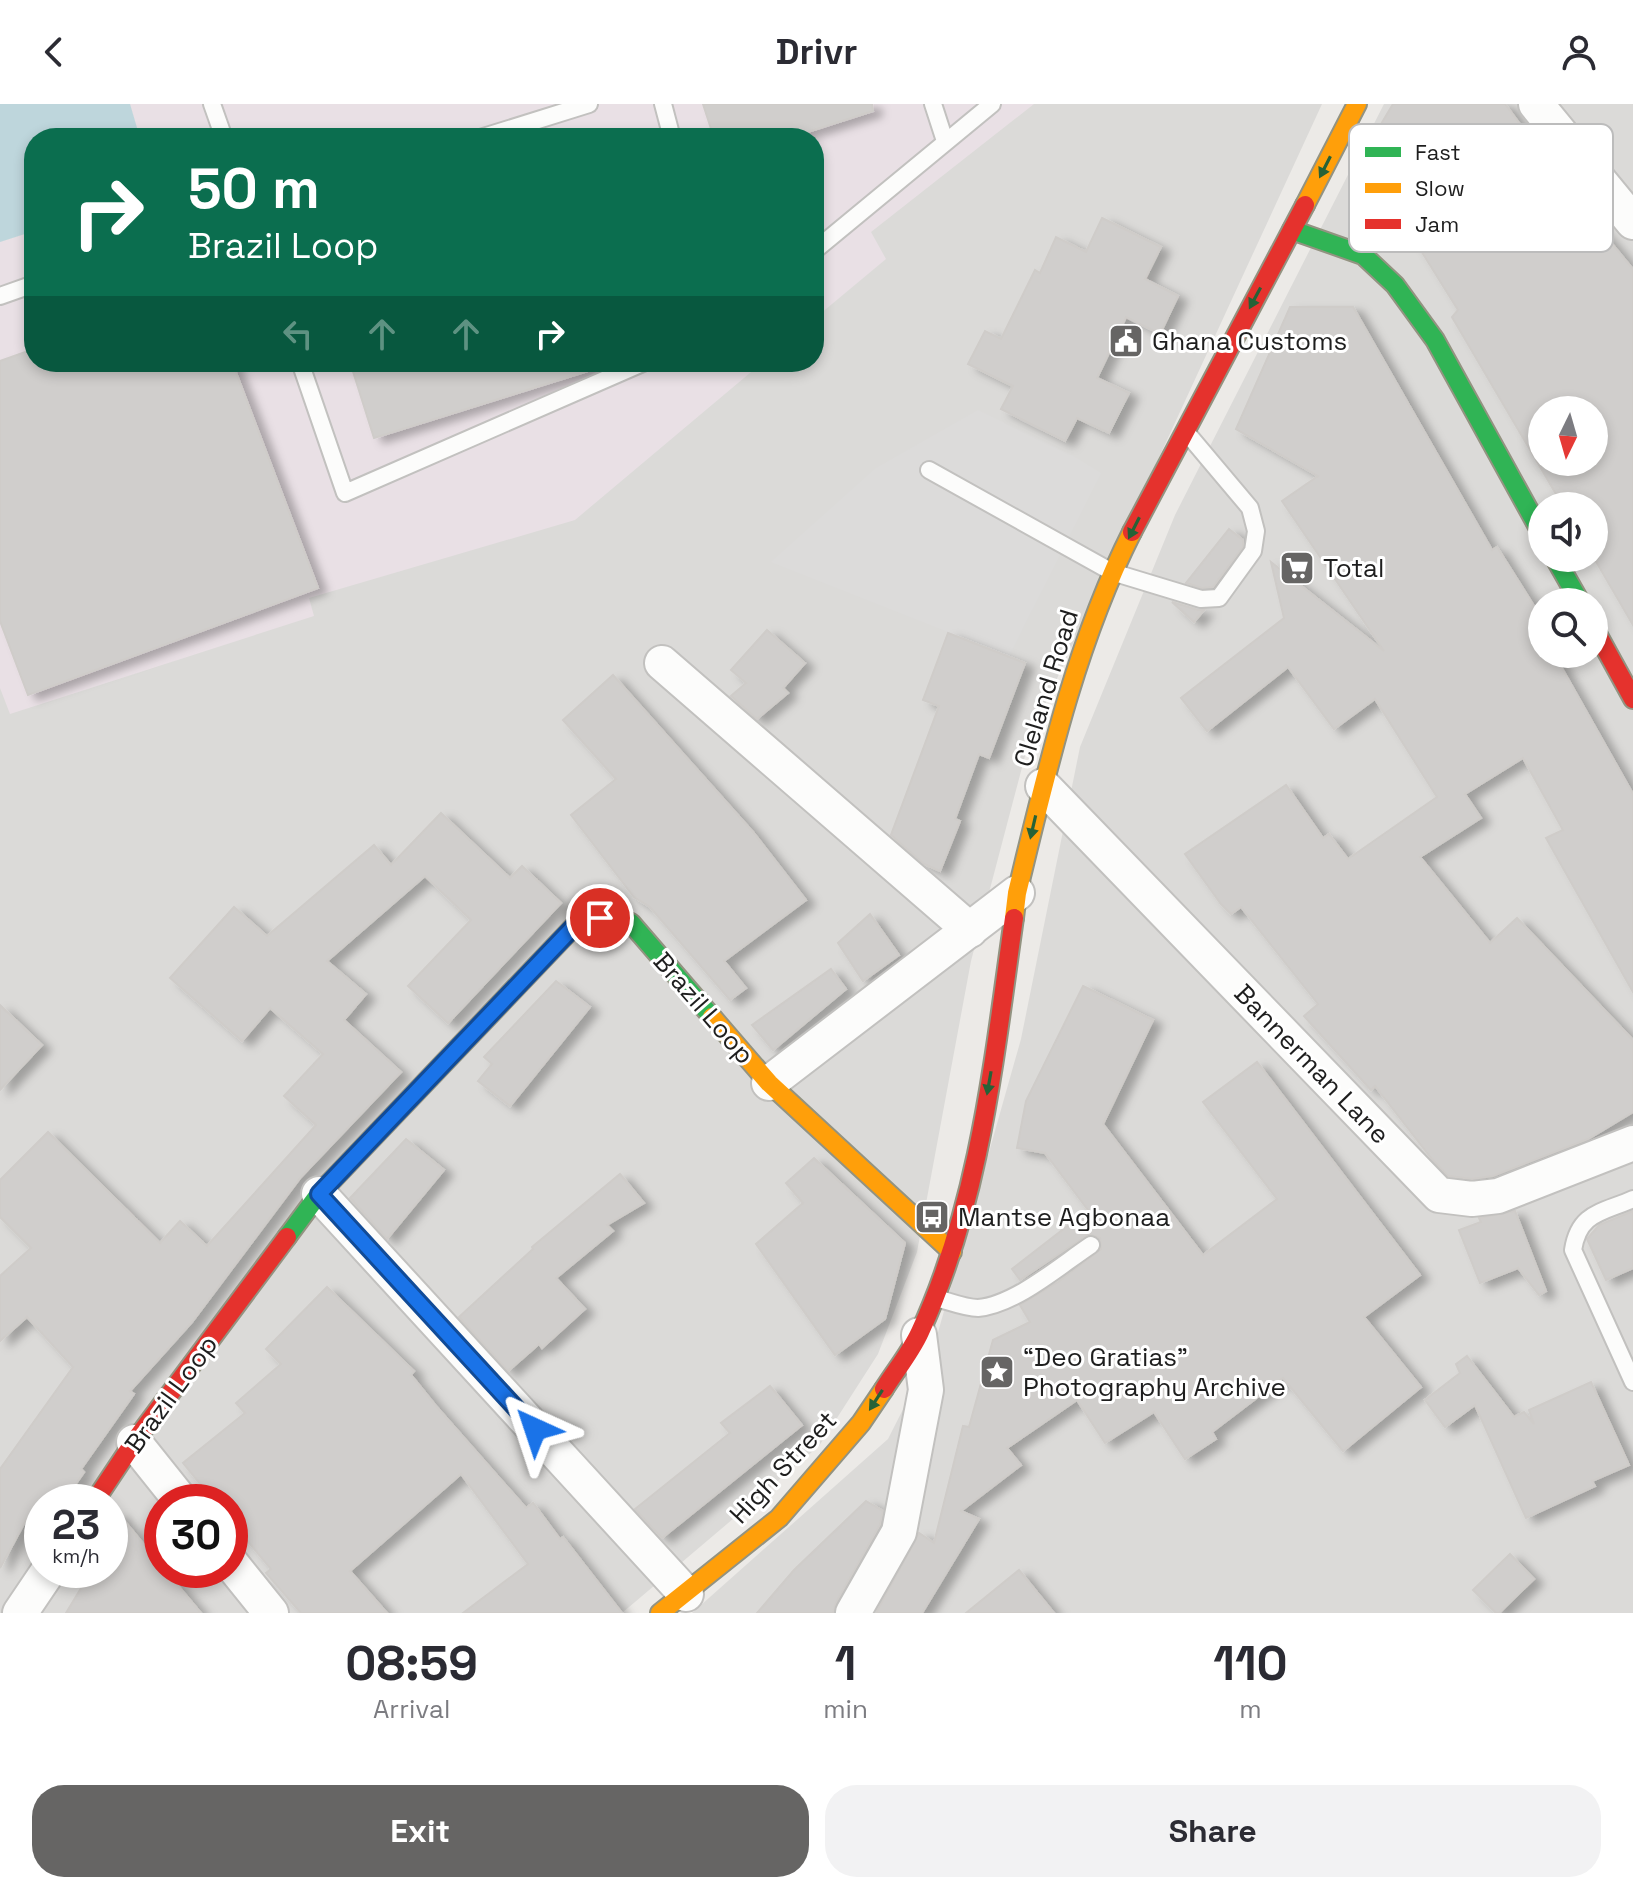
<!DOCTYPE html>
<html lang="en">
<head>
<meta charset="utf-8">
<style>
	:root { --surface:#fff; --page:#f2f2f3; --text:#2b2b33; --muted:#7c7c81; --accent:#666564 }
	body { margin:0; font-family:"Space Grotesk",sans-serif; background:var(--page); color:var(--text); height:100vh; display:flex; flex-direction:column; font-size:30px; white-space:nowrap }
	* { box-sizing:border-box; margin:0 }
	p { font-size:26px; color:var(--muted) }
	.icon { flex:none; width:44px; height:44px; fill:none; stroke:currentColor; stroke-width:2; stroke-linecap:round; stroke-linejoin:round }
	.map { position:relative; height:1509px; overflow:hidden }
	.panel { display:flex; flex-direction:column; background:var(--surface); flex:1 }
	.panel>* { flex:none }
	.guide { position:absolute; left:24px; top:24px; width:800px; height:244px; border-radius:32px; box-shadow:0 4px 12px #0003; background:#0b6e4f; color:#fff; overflow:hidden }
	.needle { width:52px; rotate:185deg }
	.fabs { position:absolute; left:1528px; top:292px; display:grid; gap:16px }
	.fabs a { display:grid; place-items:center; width:80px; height:80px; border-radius:50%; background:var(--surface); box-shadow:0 4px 12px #0003; font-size:40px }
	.speed { position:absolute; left:24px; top:1380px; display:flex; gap:16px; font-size:40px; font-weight:700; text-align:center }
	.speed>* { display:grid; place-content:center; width:104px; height:104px; border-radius:50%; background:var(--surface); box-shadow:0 4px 12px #0003; line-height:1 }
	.speed small { font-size:20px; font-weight:400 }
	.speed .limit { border:12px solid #d22; background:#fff; color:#111 }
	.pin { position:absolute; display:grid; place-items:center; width:68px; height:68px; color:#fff; margin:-34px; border:4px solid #fff; border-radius:50%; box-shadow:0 2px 8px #0007 }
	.me { position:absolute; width:88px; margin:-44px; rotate:318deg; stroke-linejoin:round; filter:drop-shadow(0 0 6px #0008) }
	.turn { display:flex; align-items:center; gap:28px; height:168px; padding:0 32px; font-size:36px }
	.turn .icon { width:104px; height:104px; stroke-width:2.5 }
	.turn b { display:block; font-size:56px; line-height:68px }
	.lanes { display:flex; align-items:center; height:76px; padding:0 32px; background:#0003; justify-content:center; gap:40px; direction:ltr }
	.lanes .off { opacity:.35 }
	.eta { display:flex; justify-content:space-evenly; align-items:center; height:136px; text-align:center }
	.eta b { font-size:48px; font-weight:600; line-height:56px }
	.primary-button { display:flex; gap:16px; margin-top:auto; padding:16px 32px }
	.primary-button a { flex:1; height:92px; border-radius:32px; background:var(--accent); color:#fff; font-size:32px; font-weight:600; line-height:92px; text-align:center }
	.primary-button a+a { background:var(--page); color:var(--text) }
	header { display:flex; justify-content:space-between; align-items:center; height:104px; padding:0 32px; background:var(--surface); font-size:36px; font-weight:600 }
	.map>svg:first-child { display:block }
	.residential { fill:#dbdad8; fill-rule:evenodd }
	.industrial { fill:#e9e0e5 }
	.parking { fill:#dcdbda }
	.water { fill:#bed6dc }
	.building { fill:#d0cecc; stroke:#cfccc9; stroke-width:2; fill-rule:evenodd; filter:url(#shadow) }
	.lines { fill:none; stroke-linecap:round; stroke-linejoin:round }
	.lane-casing { stroke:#c2c1bf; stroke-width:20 }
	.street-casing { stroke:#c2c1bf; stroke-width:38 }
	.fast-casing { stroke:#939381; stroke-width:22 }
	.slow-casing { stroke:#939381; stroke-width:22 }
	.jam-casing { stroke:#939381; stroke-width:22 }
	.lane { stroke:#fcfcfb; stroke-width:16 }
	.street { stroke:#fcfcfb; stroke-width:34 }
	.fast { stroke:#30b455; stroke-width:18 }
	.slow { stroke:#ff9f0a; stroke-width:18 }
	.jam { stroke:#e5322d; stroke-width:18 }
	.oneway { fill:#266237 }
	.route-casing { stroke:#114b97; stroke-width:20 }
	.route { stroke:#1a73e8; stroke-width:14 }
	.labels { text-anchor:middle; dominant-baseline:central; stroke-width:6; stroke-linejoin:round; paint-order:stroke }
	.poi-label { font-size:26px; fill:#1e1e1e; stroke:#fff; text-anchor:start }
	.street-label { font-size:26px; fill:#1e1e1e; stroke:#fff }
	.key { fill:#fff; stroke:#bcbcbc; stroke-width:2 }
	.key-label { font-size:22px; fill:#1e1e1e }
</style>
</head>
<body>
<header><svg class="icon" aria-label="back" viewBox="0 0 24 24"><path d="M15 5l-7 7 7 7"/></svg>Drivr<svg class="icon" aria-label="person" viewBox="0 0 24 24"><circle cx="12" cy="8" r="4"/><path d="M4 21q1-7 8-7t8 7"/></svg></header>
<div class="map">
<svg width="1633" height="1509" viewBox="0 0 1633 1509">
	<defs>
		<filter id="shadow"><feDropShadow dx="9" dy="5" stdDeviation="4" flood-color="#0004"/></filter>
	</defs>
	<rect width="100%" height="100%" fill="#eceae7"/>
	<g class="residential">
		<path d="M130 0H1322L1030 633 971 857 917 1148 878 1250 819 1342 622 1509H0V138L34 127V258H814V34H140ZM42 1398H110V1466H42ZM162 1398H230V1466H162Z"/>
		<path d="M1384 0H1633V1509H692L888 1335 933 1246 1021 935 1080 643 1175 411ZM1542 306H1594V358H1542ZM1542 402H1594V454H1542ZM1542 498H1594V550H1542Z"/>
	</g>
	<g class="industrial">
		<polygon points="130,0 1034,0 871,128 886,155 814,215 814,34 140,34"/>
		<polygon points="34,127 34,258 763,258 575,416 309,494 314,512 10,610 0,584 0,138"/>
	</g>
	<polygon class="parking" points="978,306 1075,353 1101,369 1009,552 771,458 876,364"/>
	<polygon class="water" points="0,0 130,0 140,34 34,34 34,127 0,138"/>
	<g class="building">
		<polygon points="703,0 872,0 873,7 789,34 714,34"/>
		<path d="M1393 0H1505L1583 105 1633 165V521L1594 454V402H1563L1452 213 1458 206 1362 52ZM1542 306H1594V358H1542Z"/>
		<polygon points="1102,114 1161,143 1145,175 1178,192 1160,230 1126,213 1097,274 1129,289 1109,329 1077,314 1065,337 1001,305 1013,282 968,260 985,227 1001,235 1035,166 1040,169 1056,133 1086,148"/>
		<polygon points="1290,203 1353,203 1492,446 1497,443 1541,513 1536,517 1542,528 1542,550 1554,550 1633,690 1633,888 1546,734 1563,726 1523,654 1465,690 1481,714 1420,753 1490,839 1517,814 1633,936 1633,1008 1588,1035 1493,1072 1472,1075 1448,1072 1432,1055 1375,982 1371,986 1304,912 1318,900 1241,803 1231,810 1221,800 1185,750 1286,681 1323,734 1329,730 1348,755 1437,693 1375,595 1334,625 1288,563 1207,627 1181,594 1284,514 1271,458 1384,547 1282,397 1318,372 1236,325"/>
		<polygon points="34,245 34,258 232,258 318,484 28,591 0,517 0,257"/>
		<polygon points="350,258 590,258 591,266 374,334"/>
		<polygon points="1229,425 1243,436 1243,443 1213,483 1202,484 1186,479"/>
		<polygon points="1172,498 1198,506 1204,506 1194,518"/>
		<polygon points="767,526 805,559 783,584 788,589 757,615 731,592 746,579 731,566"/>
		<polygon points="948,529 1025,559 989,654 979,650 955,715 960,717 940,767 924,760 891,731 939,602 923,596"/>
		<polygon points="613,571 753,728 806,796 724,857 746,884 730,896 650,803 634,793 571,711 616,675 563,616"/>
		<polygon points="441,709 510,774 522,762 561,799 448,919 408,882 471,816 425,772 327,857 366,890 344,916 401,968 301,1073 192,1218 130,1287 134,1290 81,1365 84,1368 73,1384 69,1398 42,1398 42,1420 40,1423 26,1416 0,1464 0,1365 73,1263 27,1213 0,1237 0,1172 31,1144 0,1113 0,1076 48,1028 160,1139 180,1117 207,1142 316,1021 284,992 323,950 270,904 242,937 170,874 234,803 267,832 374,741 391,761"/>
		<polygon points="870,810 899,851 863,877 838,839"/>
		<polygon points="831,865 846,885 773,946 752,921"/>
		<polygon points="556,877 590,903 510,1002 478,977 492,960 484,953"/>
		<polygon points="1083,882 1153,916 1103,1020 1203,1151 1277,1095 1203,998 1257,958 1420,1171 1364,1213 1421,1283 1343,1347 1283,1274 1212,1328 1216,1335 1185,1355 1154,1308 1105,1339 1077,1296 1007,1344 1021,1361 961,1407 979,1415 922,1509 876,1509 919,1429 934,1439 963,1322 969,1323 993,1236 1030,1218 1020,1201 1058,1178 1101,1145 1100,1134 1089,1130 1020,1176 1012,1165 1088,1106 1045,1049 1017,1044 1026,997"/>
		<polygon points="0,901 42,941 0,986"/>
		<polygon points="406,1035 444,1066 387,1135 350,1094"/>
		<polygon points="814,1054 905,1139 885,1215 835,1251 756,1140 803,1099 786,1079"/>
		<polygon points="620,1070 644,1099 607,1121 613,1127 556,1174 585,1205 542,1244 539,1240 508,1267 459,1213 533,1145 532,1143"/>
		<polygon points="1515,1107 1546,1187 1539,1191 1518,1164 1480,1179 1459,1126 1481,1118 1479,1114"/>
		<polygon points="1633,1107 1633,1164 1606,1176 1587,1135 1599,1121"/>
		<polygon points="327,1183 414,1267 411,1271 436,1302 526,1404 533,1399 560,1435 563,1433 622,1509 463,1509 528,1460 461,1370 350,1467 387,1509 301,1509 266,1469 271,1465 230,1416 230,1398 215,1398 183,1359 245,1309 236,1299 281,1260 266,1245"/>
		<polygon points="1467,1252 1514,1313 1524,1308 1534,1320 1529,1306 1591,1278 1629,1361 1592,1377 1595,1382 1526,1414 1475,1301 1445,1323 1425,1296 1460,1269 1456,1260"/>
		<polygon points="770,1282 802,1321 662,1434 635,1405 730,1329 721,1319"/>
		<polygon points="866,1397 883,1407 880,1421 836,1499 833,1509 757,1509 794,1466"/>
		<polygon points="117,1408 162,1462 162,1466 165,1466 201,1509 66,1509 92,1466 110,1466 110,1416"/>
		<polygon points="1510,1450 1534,1475 1499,1509 1496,1509 1473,1486"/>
		<polygon points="1019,1466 1054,1509 966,1509"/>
	</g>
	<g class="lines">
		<g class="lane-casing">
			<g id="lane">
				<polyline points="212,0 224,34"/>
				<polyline points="663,0 672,34"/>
				<polyline points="933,0 945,37"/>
				<polyline points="480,34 589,0"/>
				<polyline points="814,147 992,0"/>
				<polyline points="0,192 34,180"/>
				<polyline points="300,258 345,389 645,258"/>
				<polyline points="929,366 1112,468 1201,495 1219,494 1253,447 1256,427 1250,404 1186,328"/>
				<path d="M1633 1095C1602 1109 1579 1108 1573 1146L1633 1278"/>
				<path d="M936 1194C948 1197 965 1204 978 1204 1015 1201 1061 1161 1091 1141"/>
			</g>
		</g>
		<g class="street-casing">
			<g id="street">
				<polyline points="1536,0 1633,118"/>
				<polyline points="662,559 970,826"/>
				<polyline points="1043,682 1439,1091 1472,1095 1498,1092 1633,1039"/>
				<polyline points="769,979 1017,789"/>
				<polyline points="319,1090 686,1490"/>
				<polyline points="134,1338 182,1398"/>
				<polyline points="230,1458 271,1509"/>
				<polyline points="20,1509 49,1466"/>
				<polyline points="853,1509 899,1428 926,1286 919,1231"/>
			</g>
		</g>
		<g class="fast-casing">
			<g id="fast">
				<polyline points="1292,126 1363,151 1395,181 1435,236 1542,430"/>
				<polyline points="1555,454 1580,498"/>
				<polyline points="287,1133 319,1090 582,814 619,813 631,819 712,913"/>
			</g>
		</g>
		<g class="slow-casing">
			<g id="slow">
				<polyline points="1305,101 1357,0"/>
				<path d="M1014 814 1017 789C1047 666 1075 541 1132 428"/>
				<polyline points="712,913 769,979 952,1148"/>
				<polyline points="660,1509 779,1414 861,1319 884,1285"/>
			</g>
		</g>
		<g class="jam-casing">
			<g id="jam">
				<polyline points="1132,428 1305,101"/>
				<polyline points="1594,524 1633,595"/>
				<path d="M884 1285C896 1266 911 1248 920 1228 980 1099 994 954 1014 814"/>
				<polyline points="94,1398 134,1338 287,1133"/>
			</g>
		</g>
		<use href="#lane" class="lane"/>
		<use href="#street" class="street"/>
		<use href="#fast" class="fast"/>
		<use href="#slow" class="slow"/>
		<use href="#jam" class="jam"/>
	</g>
	<defs><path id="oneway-solid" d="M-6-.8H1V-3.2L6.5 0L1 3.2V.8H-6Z" transform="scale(2)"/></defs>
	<g class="oneway">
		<use href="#oneway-solid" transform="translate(1325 63) rotate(117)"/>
		<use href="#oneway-solid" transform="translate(1255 194) rotate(118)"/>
		<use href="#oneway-solid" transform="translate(1134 424) rotate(117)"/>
		<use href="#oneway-solid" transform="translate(1033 723) rotate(103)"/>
		<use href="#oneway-solid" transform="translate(989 979) rotate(100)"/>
		<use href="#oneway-solid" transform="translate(876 1296) rotate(123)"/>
	</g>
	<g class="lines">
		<g class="route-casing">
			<polyline id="route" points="535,1325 319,1090 582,814 600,814"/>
		</g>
		<use href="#route" class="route"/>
	</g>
	<defs>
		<g id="civic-square" transform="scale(1.8)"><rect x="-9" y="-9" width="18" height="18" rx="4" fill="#666564" stroke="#fff"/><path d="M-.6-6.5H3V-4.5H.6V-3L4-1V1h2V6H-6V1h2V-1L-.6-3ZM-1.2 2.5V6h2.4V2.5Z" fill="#fff"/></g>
		<g id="supermarket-square" transform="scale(1.8)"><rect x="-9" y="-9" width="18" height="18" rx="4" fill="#666564" stroke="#fff"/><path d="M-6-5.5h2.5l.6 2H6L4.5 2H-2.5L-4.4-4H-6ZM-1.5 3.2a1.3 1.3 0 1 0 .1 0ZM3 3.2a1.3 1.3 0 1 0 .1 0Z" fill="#fff"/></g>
		<g id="bus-square" transform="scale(1.8)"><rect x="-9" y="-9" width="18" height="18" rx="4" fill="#666564" stroke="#fff"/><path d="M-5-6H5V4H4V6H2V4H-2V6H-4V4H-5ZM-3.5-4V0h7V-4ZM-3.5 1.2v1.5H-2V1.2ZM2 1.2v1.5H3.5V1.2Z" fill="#fff"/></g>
		<g id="sight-square" transform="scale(1.8)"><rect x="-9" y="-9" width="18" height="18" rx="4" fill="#666564" stroke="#fff"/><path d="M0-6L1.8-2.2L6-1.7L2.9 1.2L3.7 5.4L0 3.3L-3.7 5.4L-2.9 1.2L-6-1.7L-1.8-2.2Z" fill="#fff"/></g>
	</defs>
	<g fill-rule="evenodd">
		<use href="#civic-square" x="1126" y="237"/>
		<use href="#supermarket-square" x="1297" y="464"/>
		<use href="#bus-square" x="932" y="1113"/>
		<use href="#sight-square" x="997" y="1268"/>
	</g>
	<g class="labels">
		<g class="poi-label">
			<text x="1152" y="237">Ghana Customs</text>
			<text x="1323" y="464">Total</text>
			<text x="958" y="1113">Mantse Agbonaa</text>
			<text x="1023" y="1253">“Deo Gratias”<tspan x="1023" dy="30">Photography Archive</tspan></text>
		</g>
		<g class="street-label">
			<text transform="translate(1046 584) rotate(-73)">Cleland Road</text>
			<text transform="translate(704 904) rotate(49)">Brazil Loop</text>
			<text transform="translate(1312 960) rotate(46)">Bannerman Lane</text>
			<text transform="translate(171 1290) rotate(-54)">Brazil Loop</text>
			<text transform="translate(783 1363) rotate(-47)">High Street</text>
		</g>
	</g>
	<rect x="1349" y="20" width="264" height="128" rx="12" class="key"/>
	<rect x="1365" y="43" width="36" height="10" fill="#30b455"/>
	<rect x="1365" y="79" width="36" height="10" fill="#ff9f0a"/>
	<rect x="1365" y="115" width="36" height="10" fill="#e5322d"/>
	<g class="key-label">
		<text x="1415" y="56">Fast</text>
		<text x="1415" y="92">Slow</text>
		<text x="1415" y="128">Jam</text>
	</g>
</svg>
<div class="fabs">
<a><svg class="needle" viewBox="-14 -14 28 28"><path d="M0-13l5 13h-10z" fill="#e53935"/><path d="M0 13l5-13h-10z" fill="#7c7c81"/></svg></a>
<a><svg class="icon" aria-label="sound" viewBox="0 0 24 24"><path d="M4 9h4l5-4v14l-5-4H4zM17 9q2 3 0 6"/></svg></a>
<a><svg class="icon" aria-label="search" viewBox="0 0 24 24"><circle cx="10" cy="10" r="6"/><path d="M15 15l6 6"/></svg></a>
</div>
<div class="speed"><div>23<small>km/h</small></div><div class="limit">30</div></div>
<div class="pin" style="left:600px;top:814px;background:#d93025"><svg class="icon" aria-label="arrive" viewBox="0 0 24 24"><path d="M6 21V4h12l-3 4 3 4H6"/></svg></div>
<svg class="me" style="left:535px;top:1325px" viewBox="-20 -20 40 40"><path d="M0-17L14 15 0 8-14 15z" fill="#1a73e8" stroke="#fff" stroke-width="4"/></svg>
<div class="guide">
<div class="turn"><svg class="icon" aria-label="right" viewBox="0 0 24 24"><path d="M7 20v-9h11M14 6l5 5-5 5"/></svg><div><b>50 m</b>Brazil Loop</div></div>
<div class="lanes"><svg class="icon off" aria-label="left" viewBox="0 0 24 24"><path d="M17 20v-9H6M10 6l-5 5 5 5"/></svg><svg class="icon off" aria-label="ahead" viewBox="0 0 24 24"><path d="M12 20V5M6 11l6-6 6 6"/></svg><svg class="icon off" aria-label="ahead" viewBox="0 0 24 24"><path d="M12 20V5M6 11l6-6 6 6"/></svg><svg class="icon" aria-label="right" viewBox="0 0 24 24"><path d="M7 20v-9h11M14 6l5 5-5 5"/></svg></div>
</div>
</div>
<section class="panel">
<div class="eta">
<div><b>08:59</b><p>Arrival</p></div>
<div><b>1</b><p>min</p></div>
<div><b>110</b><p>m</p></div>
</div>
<div class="primary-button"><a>Exit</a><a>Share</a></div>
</section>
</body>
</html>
